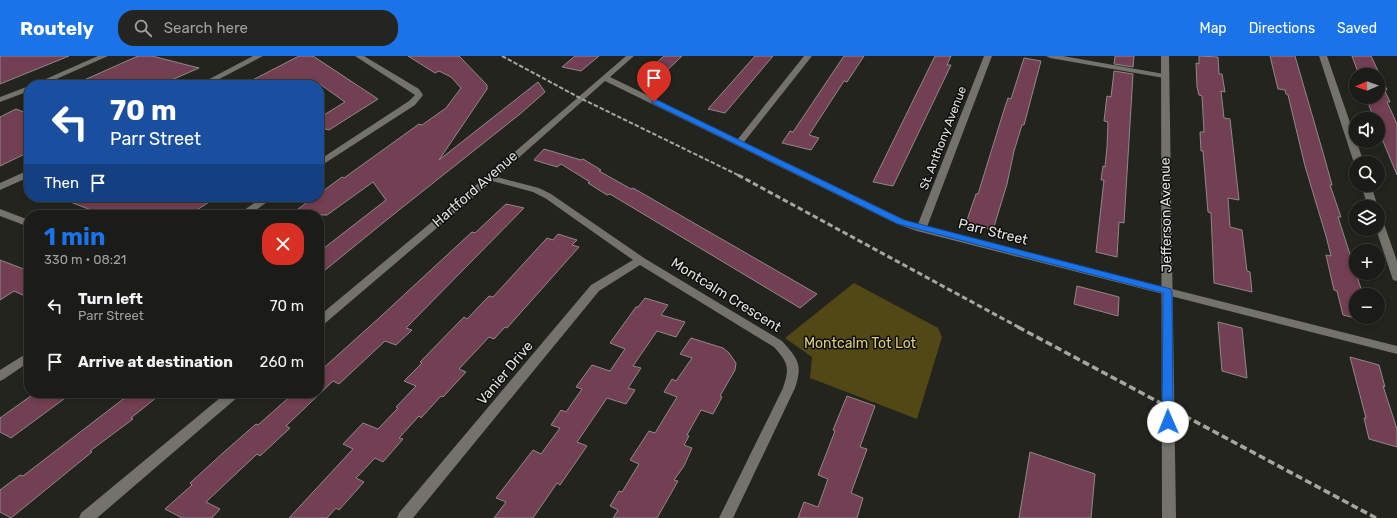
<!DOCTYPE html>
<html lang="en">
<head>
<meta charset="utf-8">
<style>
	:root { --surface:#1b1b17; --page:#242420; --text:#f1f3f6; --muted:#a0a1a1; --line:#393936; --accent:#1a73e8 }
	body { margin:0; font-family:Rubik,sans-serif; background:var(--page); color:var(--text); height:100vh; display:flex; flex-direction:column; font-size:15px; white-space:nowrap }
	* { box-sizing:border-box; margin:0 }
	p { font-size:13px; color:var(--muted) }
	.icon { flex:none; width:22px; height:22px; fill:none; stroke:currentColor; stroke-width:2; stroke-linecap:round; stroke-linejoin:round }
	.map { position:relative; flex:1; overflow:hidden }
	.side { position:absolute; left:24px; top:154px; width:300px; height:188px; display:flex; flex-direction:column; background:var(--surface); border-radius:16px; box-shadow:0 2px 6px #0003,0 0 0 1px var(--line) }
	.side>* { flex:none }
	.banner { position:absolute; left:24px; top:24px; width:300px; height:122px; border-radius:16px; box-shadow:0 2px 6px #0003,0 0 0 1px var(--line); background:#1a4fa0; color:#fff; overflow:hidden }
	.needle { width:26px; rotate:268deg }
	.tools { position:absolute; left:1349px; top:12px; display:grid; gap:8px }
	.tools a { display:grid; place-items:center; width:36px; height:36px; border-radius:50%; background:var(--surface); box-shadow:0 2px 6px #0003,0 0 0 1px var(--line); font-size:20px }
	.pin { position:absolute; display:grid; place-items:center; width:34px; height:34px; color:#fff; margin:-41px -17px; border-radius:50% 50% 50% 0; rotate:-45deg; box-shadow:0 0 4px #0007 }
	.pin .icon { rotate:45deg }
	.me { position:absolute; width:44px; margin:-22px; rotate:359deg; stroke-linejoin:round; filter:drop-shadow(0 0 3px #0008) }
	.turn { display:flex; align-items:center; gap:14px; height:84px; padding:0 20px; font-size:18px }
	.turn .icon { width:52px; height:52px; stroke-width:2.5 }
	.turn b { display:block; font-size:28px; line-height:34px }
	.then { display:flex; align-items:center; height:38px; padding:0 20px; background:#0003; gap:8px; font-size:15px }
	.round { display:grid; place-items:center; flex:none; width:42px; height:42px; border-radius:16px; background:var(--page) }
	.overview { display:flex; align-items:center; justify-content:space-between; height:68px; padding:0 20px }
	h1 { font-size:24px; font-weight:700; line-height:30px; color:var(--accent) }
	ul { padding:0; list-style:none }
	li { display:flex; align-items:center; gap:12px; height:56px; padding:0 20px }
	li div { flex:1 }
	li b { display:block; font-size:15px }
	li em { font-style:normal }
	header { display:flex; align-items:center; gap:24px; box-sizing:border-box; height:56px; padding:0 20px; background:var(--accent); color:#fff }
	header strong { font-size:19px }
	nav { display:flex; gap:22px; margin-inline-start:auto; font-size:14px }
	.search { width:280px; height:36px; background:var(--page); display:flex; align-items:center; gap:10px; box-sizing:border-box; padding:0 14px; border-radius:16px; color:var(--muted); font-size:15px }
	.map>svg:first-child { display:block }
	.green { fill:#514816 }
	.building { fill:#733f52; stroke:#8f888a }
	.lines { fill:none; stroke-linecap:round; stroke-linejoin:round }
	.minor { fill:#73726c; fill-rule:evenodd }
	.tertiary { fill:#73726c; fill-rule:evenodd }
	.rail-far2 { stroke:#a5a5a1; stroke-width:2; stroke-dasharray:4.5 2; stroke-linecap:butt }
	.rail-far1 { stroke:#a5a5a1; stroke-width:3; stroke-dasharray:5.5 3; stroke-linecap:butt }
	.rail { stroke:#a5a5a1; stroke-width:3.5; stroke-dasharray:7 3.5; stroke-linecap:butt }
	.route { fill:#1a73e8; stroke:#114b97 }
	.labels { text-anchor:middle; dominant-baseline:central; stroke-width:3; stroke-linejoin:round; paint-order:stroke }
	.far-street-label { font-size:12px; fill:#e3e2df; stroke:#0d0d0b }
	.street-label { font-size:14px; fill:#e3e2df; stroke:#0d0d0b }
	.park-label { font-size:14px; fill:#ddcc79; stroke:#0d0d0b }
</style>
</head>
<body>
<header>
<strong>Routely</strong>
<div class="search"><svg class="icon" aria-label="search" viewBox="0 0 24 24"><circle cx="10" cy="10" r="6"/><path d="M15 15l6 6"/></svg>Search here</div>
<nav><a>Map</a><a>Directions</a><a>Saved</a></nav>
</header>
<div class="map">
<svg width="1397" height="462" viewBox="0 0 1397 462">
	<rect width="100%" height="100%" fill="#24241f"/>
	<polygon class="green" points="854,227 938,272 942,281 917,363 810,322 812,301 785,282"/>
	<g class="building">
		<polygon points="0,0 69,0 0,28"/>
		<polygon points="138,0 152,0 199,12 160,29 73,29"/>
		<polygon points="299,0 313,0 378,43 329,74 319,71 319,62 345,46 317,26 308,29 243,29"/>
		<polygon points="408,0 459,0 487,29 487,33 439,104 538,26 545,36 520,58 394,158 319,219 319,196 386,144 373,126 327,159 290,159 314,141 319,141 319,138 342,121 344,122 419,68 422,69 446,52 461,32 451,21 439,15 435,17"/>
		<polygon points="575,0 599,0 581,15 562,11"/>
		<polygon points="664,0 682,0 658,23 642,20"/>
		<polygon points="755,0 773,0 725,57 708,53"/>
		<polygon points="844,0 864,0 847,26 844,25 809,79 819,82 811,94 782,87 790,75 793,76"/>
		<polygon points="935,0 951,0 947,9 951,9 893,130 873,126"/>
		<polygon points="1115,0 1134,0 1133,11 1114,8"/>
		<polygon points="1199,0 1218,1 1219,18 1222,18 1225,36 1221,35 1224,62 1230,63 1239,144 1228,142 1230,171 1242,174 1247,215 1250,216 1252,236 1214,227 1211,157 1208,156 1203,95 1201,95 1200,76 1204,76 1202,40 1199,39 1197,31 1196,7 1199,8"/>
		<polygon points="1270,0 1295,0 1324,100 1332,129 1330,129 1341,161 1338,161 1363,239 1356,239 1356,261 1369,261 1371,266 1343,259 1337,235 1334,234 1326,199 1331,200 1326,180 1305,110 1288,39 1286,38 1285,34 1278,33"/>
		<polygon points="1352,0 1371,0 1387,34 1384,33 1390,46 1387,46 1397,68 1397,119 1378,73 1378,63 1374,63 1366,41 1378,41 1378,19 1359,19"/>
		<polygon points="1024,2 1041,5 1024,69 1022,69 1014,95 1007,128 993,174 966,167 976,138 978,138 1004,54 1008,42 1011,43"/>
		<polygon points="1114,15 1133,18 1124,167 1119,166 1117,201 1096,196 1104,124 1101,124 1103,110 1105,111 1107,91 1108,66 1104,65 1107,40 1111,41"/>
		<polygon points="16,53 29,58 29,96 0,110 0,61"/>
		<polygon points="544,93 581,104 583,103 601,114 599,115 631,133 633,132 817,238 800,252 610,138 607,139 588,127 590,126 561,108 557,111 534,104"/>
		<polygon points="60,141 217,141 189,159 104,159 60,142"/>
		<polygon points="506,148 524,152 406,272 412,274 396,289 385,285 339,328 333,325 286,370 290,372 260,400 257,398 206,446 220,453 212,462 182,462 165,453 192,429 190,427 224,396 256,368 258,369 294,337 319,337 319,316 379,262 472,176 475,177"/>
		<polygon points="558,178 577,184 572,189 579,191 507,272 505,271 494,283 489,281 459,313 466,316 443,341 441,340 421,362 419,360 399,382 403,383 383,406 375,402 356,422 364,426 339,454 336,452 327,462 289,462 353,393 343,388 363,367 378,373 398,352 396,351 416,330 404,325 422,307 420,306 464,261 467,263 489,240 493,241 547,182 553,184"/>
		<polygon points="0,204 29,215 29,242 14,235 0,244"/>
		<polygon points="1077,230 1119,241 1118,260 1074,248"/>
		<polygon points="645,242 668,249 661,259 685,266 676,281 657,275 633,310 641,312 628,332 635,334 626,348 607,342 577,386 587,390 560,429 557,427 533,462 494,462 506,446 496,442 533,394 541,398 560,372 551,369 561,354 566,356 582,333 576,331 592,309 610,315 625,293 610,287 636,251 638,251"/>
		<polygon points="1218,266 1242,272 1247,322 1222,315"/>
		<polygon points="691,282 723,292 729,297 736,307 735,314 720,340 722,341 713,358 701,354 687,379 689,380 684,389 692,392 684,410 674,424 678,425 657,462 613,462 618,454 610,450 619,435 622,436 639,408 630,404 649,375 655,377 677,341 664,336 672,323 676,325 692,302 680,298"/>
		<polygon points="1350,301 1379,309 1385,331 1383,330 1397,373 1397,391 1369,383 1364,362 1366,362"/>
		<polygon points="35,337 72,337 11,382 0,376 0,362"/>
		<polygon points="131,337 162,337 131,362 133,363 90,395 92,396 11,462 0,456 0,434 20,419 23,420"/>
		<polygon points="847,340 875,350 860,391 867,393 851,437 863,442 857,462 798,462 804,446 818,451 828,423 818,419 835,375 833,374"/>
		<polygon points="1030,396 1095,418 1091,462 1019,462"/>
	</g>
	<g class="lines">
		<g class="minor">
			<polygon points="98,0 108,0 43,29 32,29"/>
			<polygon points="253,0 263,0 208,29 198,29"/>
			<polygon points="355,0 364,0 419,33 423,39 415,49 319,111 319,104 409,45 415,39"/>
			<path d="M626 0H634L610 21 738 83 804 0H812L744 86 905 164 918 168 984 0H992L927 171 1397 290V298L917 175 897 168 605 25 497 121 539 132 551 138 644 202 782 285C798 303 803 308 795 332L733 462H719L783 332C790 311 788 307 774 291L640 209 599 235 413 462H397L399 457 591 229 633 204 545 142 533 136 492 125 323 269 319 270V260L487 120Z"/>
			<polygon points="1046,0 1063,0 1164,18 1168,20 1164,22 1050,2"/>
			<polygon points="1319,0 1327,0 1364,107 1356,107 1356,109 1354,107"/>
			<polygon points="29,30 29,35 0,46 0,41"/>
			<polygon points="29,114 29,121 0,134 0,127"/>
			<polygon points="1361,129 1371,129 1378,151 1368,151"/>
			<polygon points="263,141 274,141 249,159 237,159"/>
			<polygon points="0,153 29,164 29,171 0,160"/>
			<polygon points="1378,162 1383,165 1397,205 1397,225 1393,224 1376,173 1378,173"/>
			<polygon points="29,296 29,306 4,323 0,325 0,314"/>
			<polygon points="226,337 241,337 239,340 97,462 79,462 81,457"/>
		</g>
		<polygon class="tertiary" points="1161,0 1169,0 1176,462 1162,462"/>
		<polyline class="rail-far2" points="502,0 580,42 740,120"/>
		<polyline class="rail-far1" points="738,119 1020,272"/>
		<polyline class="rail" points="1018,271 1376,462"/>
	</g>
	<polygon class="route" points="652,44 657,44 904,164 1171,233 1172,236 1173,366 1172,369 1168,370 1164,369 1162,366 1163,237 898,168 652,47"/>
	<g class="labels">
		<g class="far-street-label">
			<text transform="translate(943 82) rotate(-69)">St. Anthony Avenue</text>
		</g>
		<g class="street-label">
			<text transform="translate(475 133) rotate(-41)">Hartford Avenue</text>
			<text transform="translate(1166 159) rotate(-91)">Jefferson Avenue</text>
			<text transform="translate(993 176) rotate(14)">Parr Street</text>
			<text transform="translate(726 239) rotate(32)">Montcalm Crescent</text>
			<text transform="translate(505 317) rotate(-50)">Vanier Drive</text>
		</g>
		<g class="park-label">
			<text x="860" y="287">Montcalm Tot Lot</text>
		</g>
	</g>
</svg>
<div class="tools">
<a><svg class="needle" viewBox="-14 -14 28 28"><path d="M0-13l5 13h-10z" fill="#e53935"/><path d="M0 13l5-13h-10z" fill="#a0a1a1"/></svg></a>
<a><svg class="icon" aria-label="sound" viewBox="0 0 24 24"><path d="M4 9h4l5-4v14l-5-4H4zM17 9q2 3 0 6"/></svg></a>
<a><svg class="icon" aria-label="search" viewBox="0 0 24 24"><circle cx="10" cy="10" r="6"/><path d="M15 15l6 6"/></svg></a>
<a><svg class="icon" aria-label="layers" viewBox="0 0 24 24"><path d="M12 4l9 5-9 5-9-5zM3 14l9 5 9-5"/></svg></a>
<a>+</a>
<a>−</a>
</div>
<div class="pin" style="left:654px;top:46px;background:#d93025"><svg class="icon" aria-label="arrive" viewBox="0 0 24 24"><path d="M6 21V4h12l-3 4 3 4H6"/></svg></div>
<svg class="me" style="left:1168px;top:366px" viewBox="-20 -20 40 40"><circle r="19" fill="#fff"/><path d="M0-13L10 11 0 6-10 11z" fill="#1a73e8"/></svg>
<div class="banner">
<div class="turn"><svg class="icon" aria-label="left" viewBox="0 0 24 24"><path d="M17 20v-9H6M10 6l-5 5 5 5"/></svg><div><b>70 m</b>Parr Street</div></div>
<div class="then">Then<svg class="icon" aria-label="arrive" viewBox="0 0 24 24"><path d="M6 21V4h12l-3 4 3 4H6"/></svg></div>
</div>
<section class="side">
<div class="overview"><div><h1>1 min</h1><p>330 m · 08:21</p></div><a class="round" style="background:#d93025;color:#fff"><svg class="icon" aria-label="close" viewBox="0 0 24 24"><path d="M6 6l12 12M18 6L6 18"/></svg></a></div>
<ul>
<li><svg class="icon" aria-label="left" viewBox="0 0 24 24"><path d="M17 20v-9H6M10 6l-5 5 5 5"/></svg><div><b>Turn left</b><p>Parr Street</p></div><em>70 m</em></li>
<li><svg class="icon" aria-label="arrive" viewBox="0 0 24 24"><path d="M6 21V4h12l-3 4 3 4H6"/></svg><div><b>Arrive at destination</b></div><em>260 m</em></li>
</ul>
</section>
</div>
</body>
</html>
